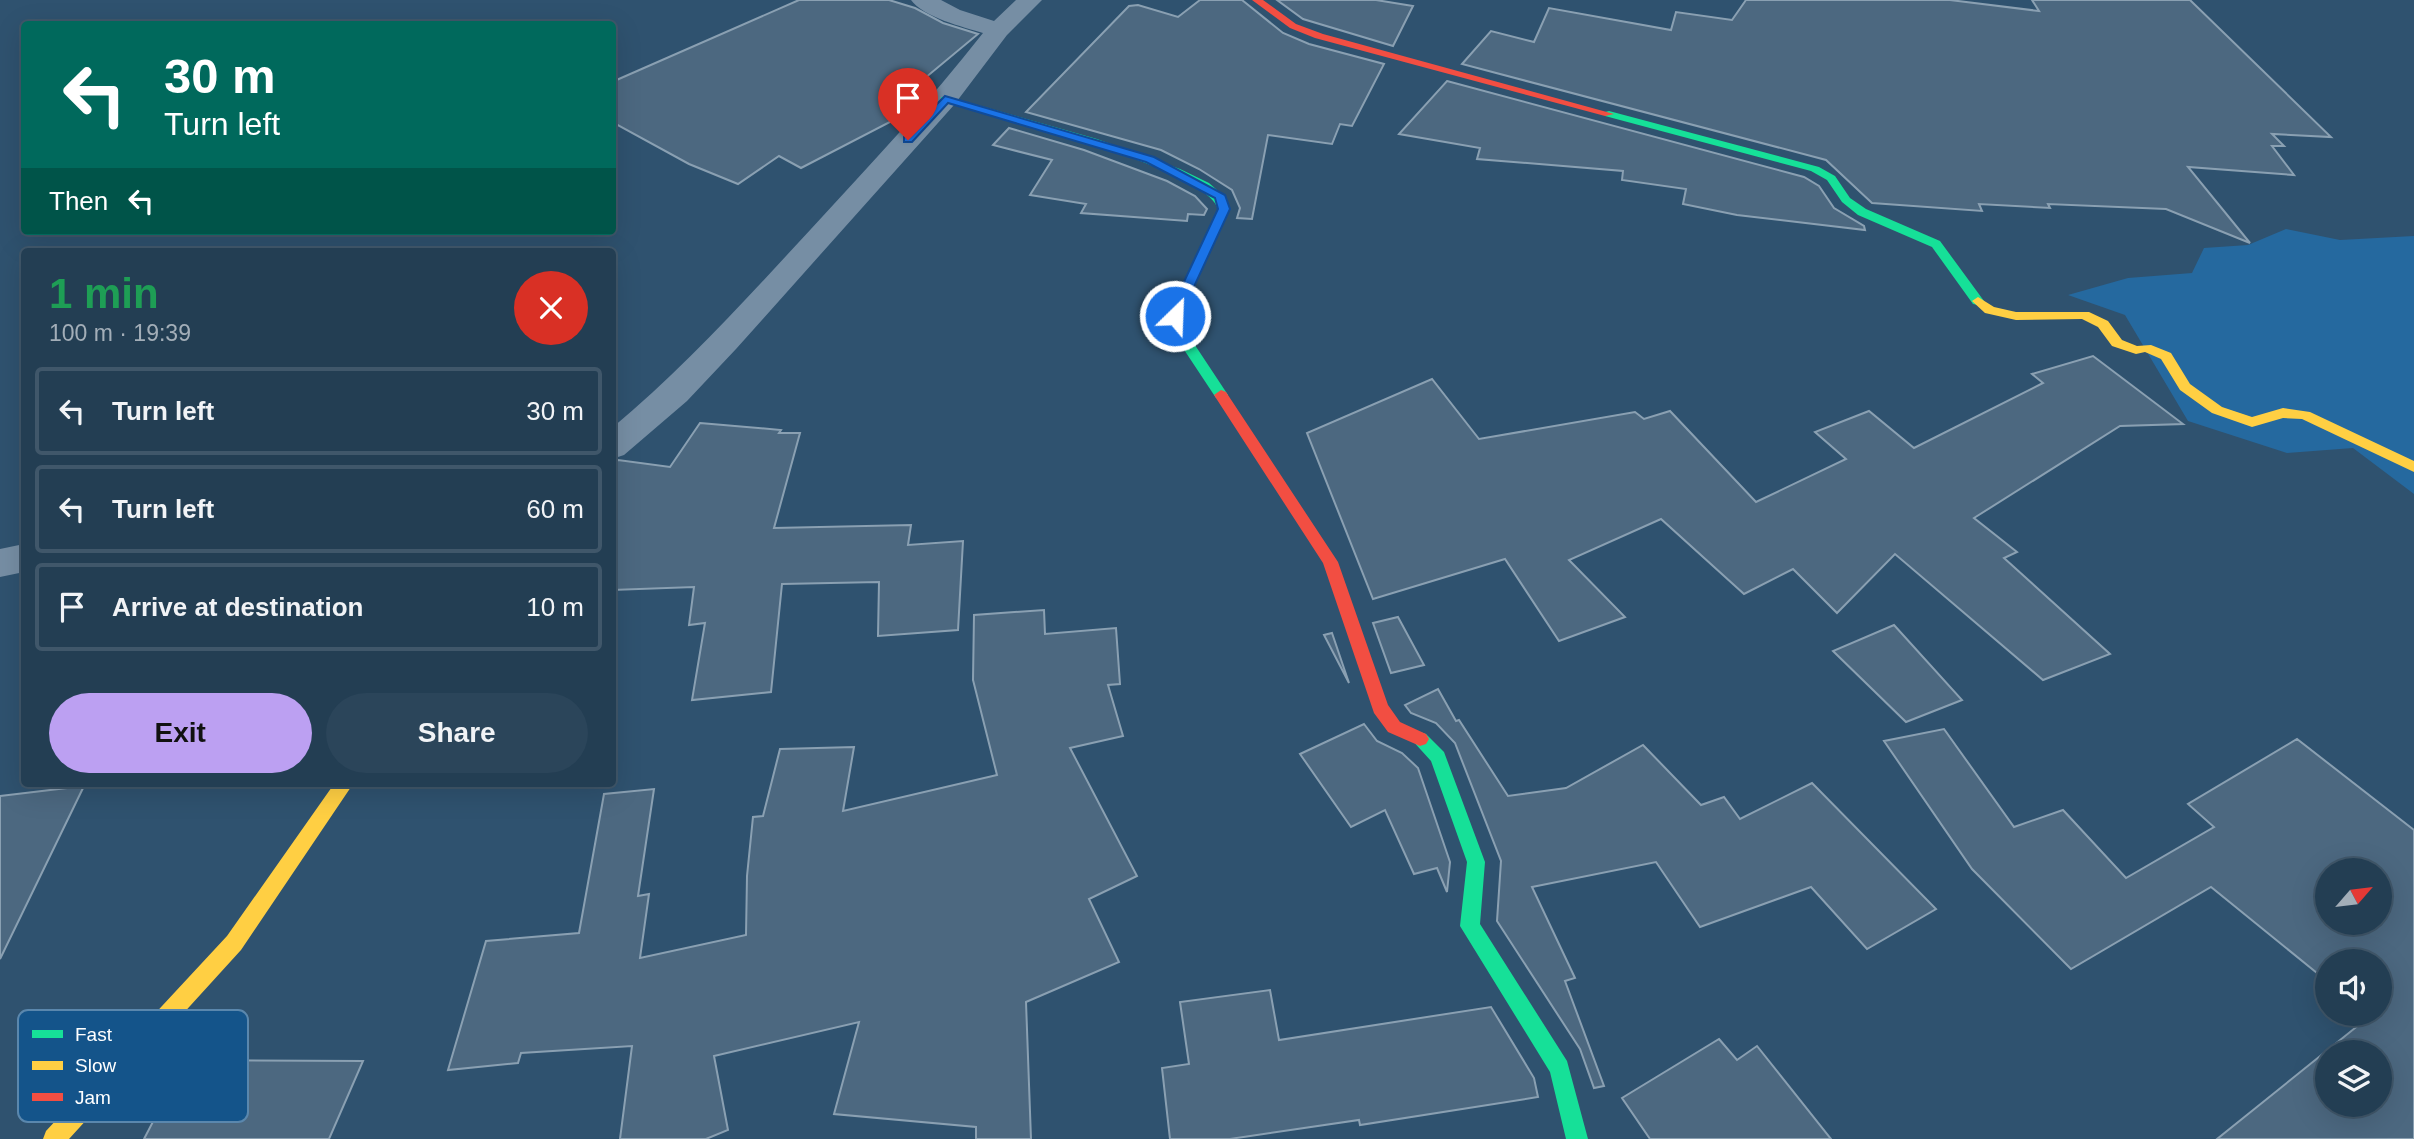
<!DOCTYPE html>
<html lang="en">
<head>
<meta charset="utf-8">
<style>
	:root { --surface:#233e53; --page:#2b455a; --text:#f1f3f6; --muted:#a3aeb8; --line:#40576a; --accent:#bca0f2 }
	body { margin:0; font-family:Helvetica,sans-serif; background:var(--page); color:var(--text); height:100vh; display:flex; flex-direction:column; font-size:26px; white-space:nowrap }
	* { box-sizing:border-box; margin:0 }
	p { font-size:23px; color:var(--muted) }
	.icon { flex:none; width:38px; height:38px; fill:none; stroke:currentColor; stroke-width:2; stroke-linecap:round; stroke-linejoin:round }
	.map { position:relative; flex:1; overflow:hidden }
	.sheet { position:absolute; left:21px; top:248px; width:595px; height:539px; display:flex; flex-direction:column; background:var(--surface); border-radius:7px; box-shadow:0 7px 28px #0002,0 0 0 2px var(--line) }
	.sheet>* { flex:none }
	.banner { position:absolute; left:21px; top:21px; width:595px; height:214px; border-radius:7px; box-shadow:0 7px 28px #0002,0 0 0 2px var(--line); background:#00695c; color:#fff; overflow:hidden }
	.needle { width:46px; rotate:62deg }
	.buttons { position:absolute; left:2315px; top:858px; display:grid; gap:14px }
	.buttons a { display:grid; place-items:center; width:77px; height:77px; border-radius:50%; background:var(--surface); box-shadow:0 7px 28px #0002,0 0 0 2px var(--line); font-size:35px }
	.pin { position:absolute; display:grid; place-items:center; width:60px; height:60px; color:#fff; margin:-72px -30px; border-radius:50% 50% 50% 0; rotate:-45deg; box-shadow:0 0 7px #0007 }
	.pin .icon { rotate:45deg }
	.me { position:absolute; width:77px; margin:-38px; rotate:24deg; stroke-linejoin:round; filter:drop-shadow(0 0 5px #0008) }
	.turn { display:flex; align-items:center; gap:24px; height:147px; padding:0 28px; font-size:32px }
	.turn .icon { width:91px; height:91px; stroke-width:2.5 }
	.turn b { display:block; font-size:49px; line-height:60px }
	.then { display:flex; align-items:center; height:66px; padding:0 28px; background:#0003; gap:14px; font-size:26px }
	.round { display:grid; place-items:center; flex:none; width:74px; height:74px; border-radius:37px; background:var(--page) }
	.summary { display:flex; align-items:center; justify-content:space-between; height:119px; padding:0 28px }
	h1 { font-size:42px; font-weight:600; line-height:52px; color:#1e9e55 }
	.cta { display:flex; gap:14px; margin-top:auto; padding:14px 28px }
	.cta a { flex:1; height:80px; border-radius:42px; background:var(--accent); color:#111; font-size:28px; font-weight:600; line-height:80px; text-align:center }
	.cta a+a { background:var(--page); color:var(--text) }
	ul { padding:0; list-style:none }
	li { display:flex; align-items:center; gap:21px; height:88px; margin:0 14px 10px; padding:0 14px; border:4px solid var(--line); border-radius:7px }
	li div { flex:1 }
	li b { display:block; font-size:26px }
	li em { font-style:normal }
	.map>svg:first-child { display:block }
	.green { fill:#25699f }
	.building { fill:#4c6880; stroke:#8aa0b2; stroke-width:2; fill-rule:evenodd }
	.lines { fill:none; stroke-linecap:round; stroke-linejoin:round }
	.street { fill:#768ea4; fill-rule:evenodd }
	.fast { fill:#16e098; fill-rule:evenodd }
	.slow { fill:#ffcf43; fill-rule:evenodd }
	.jam { fill:#f24e42; fill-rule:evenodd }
	.route { fill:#1a73e8; stroke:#114b97; stroke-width:2 }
	.key { fill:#14548a; stroke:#5a87ad; stroke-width:2 }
	.key-label { font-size:19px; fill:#fff }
</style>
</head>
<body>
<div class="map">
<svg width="2414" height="1139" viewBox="0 0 2414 1139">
	<rect width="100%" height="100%" fill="#2f526f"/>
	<polygon class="green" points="2286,229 2340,240 2414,236 2414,494 2353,448 2287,453 2188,421 2125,315 2068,295 2128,278 2192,273 2204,248 2248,245"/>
	<g class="building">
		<polygon points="799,0 889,0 915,8 943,23 978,34 913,88 930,93 917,108 801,168 779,156 738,184 689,164 612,122 612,82"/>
		<polygon points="1200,0 1242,0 1283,33 1309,44 1384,64 1352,126 1340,124 1332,144 1268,135 1252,219 1237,218 1240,208 1232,190 1199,169 1161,150 1026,112 1129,6 1138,5 1178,17"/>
		<polygon points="1277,0 1376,0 1413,6 1393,46 1303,19"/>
		<polygon points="1746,0 1950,0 2039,11 2032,0 2190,0 2331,137 2272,134 2284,146 2272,146 2294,175 2188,167 2250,243 2166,209 2048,204 2050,208 1979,204 1982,211 1872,203 1826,160 1462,64 1491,31 1534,42 1549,8 1671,30 1676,12 1732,20"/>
		<polygon points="1447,81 1804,177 1819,186 1834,208 1864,226 1865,230 1737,215 1683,204 1686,189 1622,180 1623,171 1477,159 1480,148 1399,134"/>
		<polygon points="1009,128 1084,150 1167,181 1195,196 1207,209 1204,215 1188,214 1187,221 1081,213 1086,204 1030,195 1052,160 993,145"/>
		<polygon points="2093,356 2183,424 2120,426 1974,518 2017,552 2004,558 2110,654 2043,680 1895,554 1837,613 1793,569 1744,594 1661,519 1569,560 1625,617 1559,641 1505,559 1373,599 1307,433 1432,379 1479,439 1635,412 1644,419 1670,411 1756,502 1846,459 1815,432 1869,411 1914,448 2043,383 2032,374"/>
		<polygon points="700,423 781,430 779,433 800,433 774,528 911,525 908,545 963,541 958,630 878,636 879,582 782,584 771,692 692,700 705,623 689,625 694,587 612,590 612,461 618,460 670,467"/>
		<polygon points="1044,610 1045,634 1116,628 1120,684 1108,685 1123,736 1070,748 1137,876 1089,899 1119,962 1026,1002 1031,1139 976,1139 976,1127 834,1114 859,1022 714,1056 728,1130 706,1139 620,1139 632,1046 521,1053 518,1063 448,1070 486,941 579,933 604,794 654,789 638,896 649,894 640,958 746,935 747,876 753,817 763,816 780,749 854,747 843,811 997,775 973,680 974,615"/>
		<polygon points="1398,617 1424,665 1391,673 1373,623"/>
		<polygon points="1894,625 1962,700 1906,722 1833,651"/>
		<polygon points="1332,633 1349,683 1324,635"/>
		<polygon points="1438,689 1456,721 1459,720 1508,796 1566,788 1643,745 1701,805 1724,797 1740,819 1812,783 1936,909 1867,949 1811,887 1700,927 1656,862 1532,887 1575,978 1565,981 1604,1086 1594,1088 1580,1049 1497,921 1501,861 1455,743 1436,723 1411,713 1405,705"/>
		<polygon points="1364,724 1377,741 1402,753 1418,768 1450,862 1447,892 1437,868 1414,874 1385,810 1351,827 1300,754"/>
		<path d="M1944 729 2014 827 2063 810 2126 878 2214 827 2188 804 2297 739 2414 830V1139H2217L2370 1016 2367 1013H2380V961H2328V982L2211 887 2071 969 1972 869 1884 741ZM2328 870H2380V922H2328ZM2328 1052H2380V1104H2328Z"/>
		<polygon points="84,786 0,959 0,796"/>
		<polygon points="1270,990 1279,1040 1491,1007 1534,1078 1538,1097 1360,1125 1359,1120 1230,1139 1170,1139 1162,1068 1189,1064 1180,1002"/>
		<polygon points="1719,1039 1737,1060 1757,1046 1831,1139 1650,1139 1622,1098"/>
		<polygon points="185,1060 363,1061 329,1139 144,1139"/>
	</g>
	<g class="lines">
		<g class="street">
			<path d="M911 0H941L960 10 994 21 1016 0H1042L1007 35 954 105 736 349 687 401 624 455 612 459V428C685 367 747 298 811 229 870 165 929 102 983 33 963 27 923 17 911 0Z"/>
			<polygon points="24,544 24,572 0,577 0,549"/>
		</g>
		<g class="fast">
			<path d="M941 97H949L1097 139 1180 169 1209 183 1225 197 1230 209 1183 309V327L1228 395 1226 398H1216L1169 327 1171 309 1218 209C1206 167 989 115 941 101Z"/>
			<polygon points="1609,111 1819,167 1835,176 1850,198 1866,209 1940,241 1984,301 1978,305 1973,304 1932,247 1858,215 1842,202 1827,180 1811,171 1605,116 1605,112"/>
			<polygon points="1420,732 1426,734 1444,752 1485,862 1480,924 1567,1061 1588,1139 1566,1139 1550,1072 1460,926 1467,862 1431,761 1411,739 1414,734"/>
		</g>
		<g class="slow">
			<polygon points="1978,297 1994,307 2016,312 2089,312 2108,321 2122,340 2137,346 2151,345 2171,353 2190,384 2222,407 2252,417 2283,408 2310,412 2414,461 2414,472 2302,419 2283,418 2252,427 2212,413 2180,390 2161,359 2145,352 2136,354 2112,346 2098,327 2082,319 2016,320 1985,313 1972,301"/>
			<polygon points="334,784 353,784 241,950 69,1139 43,1139 46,1131 227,936"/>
		</g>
		<g class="jam">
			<polygon points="1252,0 1263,0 1296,24 1323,34 1614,114 1605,116 1315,38 1290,28"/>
			<polygon points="1221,390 1226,392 1338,562 1388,705 1400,722 1426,734 1429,739 1426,744 1420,746 1388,732 1374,713 1323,563 1214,395"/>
		</g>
	</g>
	<polygon class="route" points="945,96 1154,157 1225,195 1230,209 1179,319 1170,319 1168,316 1218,209 1215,198 1146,162 948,103 912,142 904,142 904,137"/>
	<rect x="18" y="1010" width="230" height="112" rx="10" class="key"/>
	<rect x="32" y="1030" width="31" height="8" fill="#16e098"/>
	<rect x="32" y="1061" width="31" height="9" fill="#ffcf43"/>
	<rect x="32" y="1093" width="31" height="8" fill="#f24e42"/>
	<g class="key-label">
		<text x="75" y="1041">Fast</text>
		<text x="75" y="1072">Slow</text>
		<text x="75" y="1104">Jam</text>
	</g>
</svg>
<div class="buttons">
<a><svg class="needle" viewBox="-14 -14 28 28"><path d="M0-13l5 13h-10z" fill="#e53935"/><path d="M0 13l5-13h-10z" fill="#a3aeb8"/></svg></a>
<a><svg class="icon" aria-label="sound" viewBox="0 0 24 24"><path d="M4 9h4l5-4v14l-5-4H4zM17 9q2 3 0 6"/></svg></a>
<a><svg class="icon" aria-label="layers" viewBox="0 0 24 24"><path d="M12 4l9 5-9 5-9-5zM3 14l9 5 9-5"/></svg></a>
</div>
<div class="pin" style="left:908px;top:140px;background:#d93025"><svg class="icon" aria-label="arrive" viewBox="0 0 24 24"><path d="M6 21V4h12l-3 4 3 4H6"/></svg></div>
<svg class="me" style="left:1175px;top:316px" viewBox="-20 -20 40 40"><circle r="17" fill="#1a73e8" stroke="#fff" stroke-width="3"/><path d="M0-11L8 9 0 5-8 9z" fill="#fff"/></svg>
<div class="banner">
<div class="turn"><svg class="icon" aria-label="left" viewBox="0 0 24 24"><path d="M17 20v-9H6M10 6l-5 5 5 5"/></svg><div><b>30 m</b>Turn left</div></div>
<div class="then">Then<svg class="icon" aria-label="left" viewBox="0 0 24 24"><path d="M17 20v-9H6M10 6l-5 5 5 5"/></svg></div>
</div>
<section class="sheet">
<div class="summary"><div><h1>1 min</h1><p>100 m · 19:39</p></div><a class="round" style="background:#d93025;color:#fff"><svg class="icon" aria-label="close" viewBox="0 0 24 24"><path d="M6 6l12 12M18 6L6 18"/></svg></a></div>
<ul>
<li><svg class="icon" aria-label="left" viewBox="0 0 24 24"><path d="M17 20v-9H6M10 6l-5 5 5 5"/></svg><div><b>Turn left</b></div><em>30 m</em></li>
<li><svg class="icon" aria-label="left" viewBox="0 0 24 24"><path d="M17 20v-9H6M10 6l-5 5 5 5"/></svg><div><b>Turn left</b></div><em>60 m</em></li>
<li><svg class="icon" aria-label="arrive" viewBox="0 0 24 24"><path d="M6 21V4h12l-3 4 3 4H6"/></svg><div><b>Arrive at destination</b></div><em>10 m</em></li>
</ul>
<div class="cta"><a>Exit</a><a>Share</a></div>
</section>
</div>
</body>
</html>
